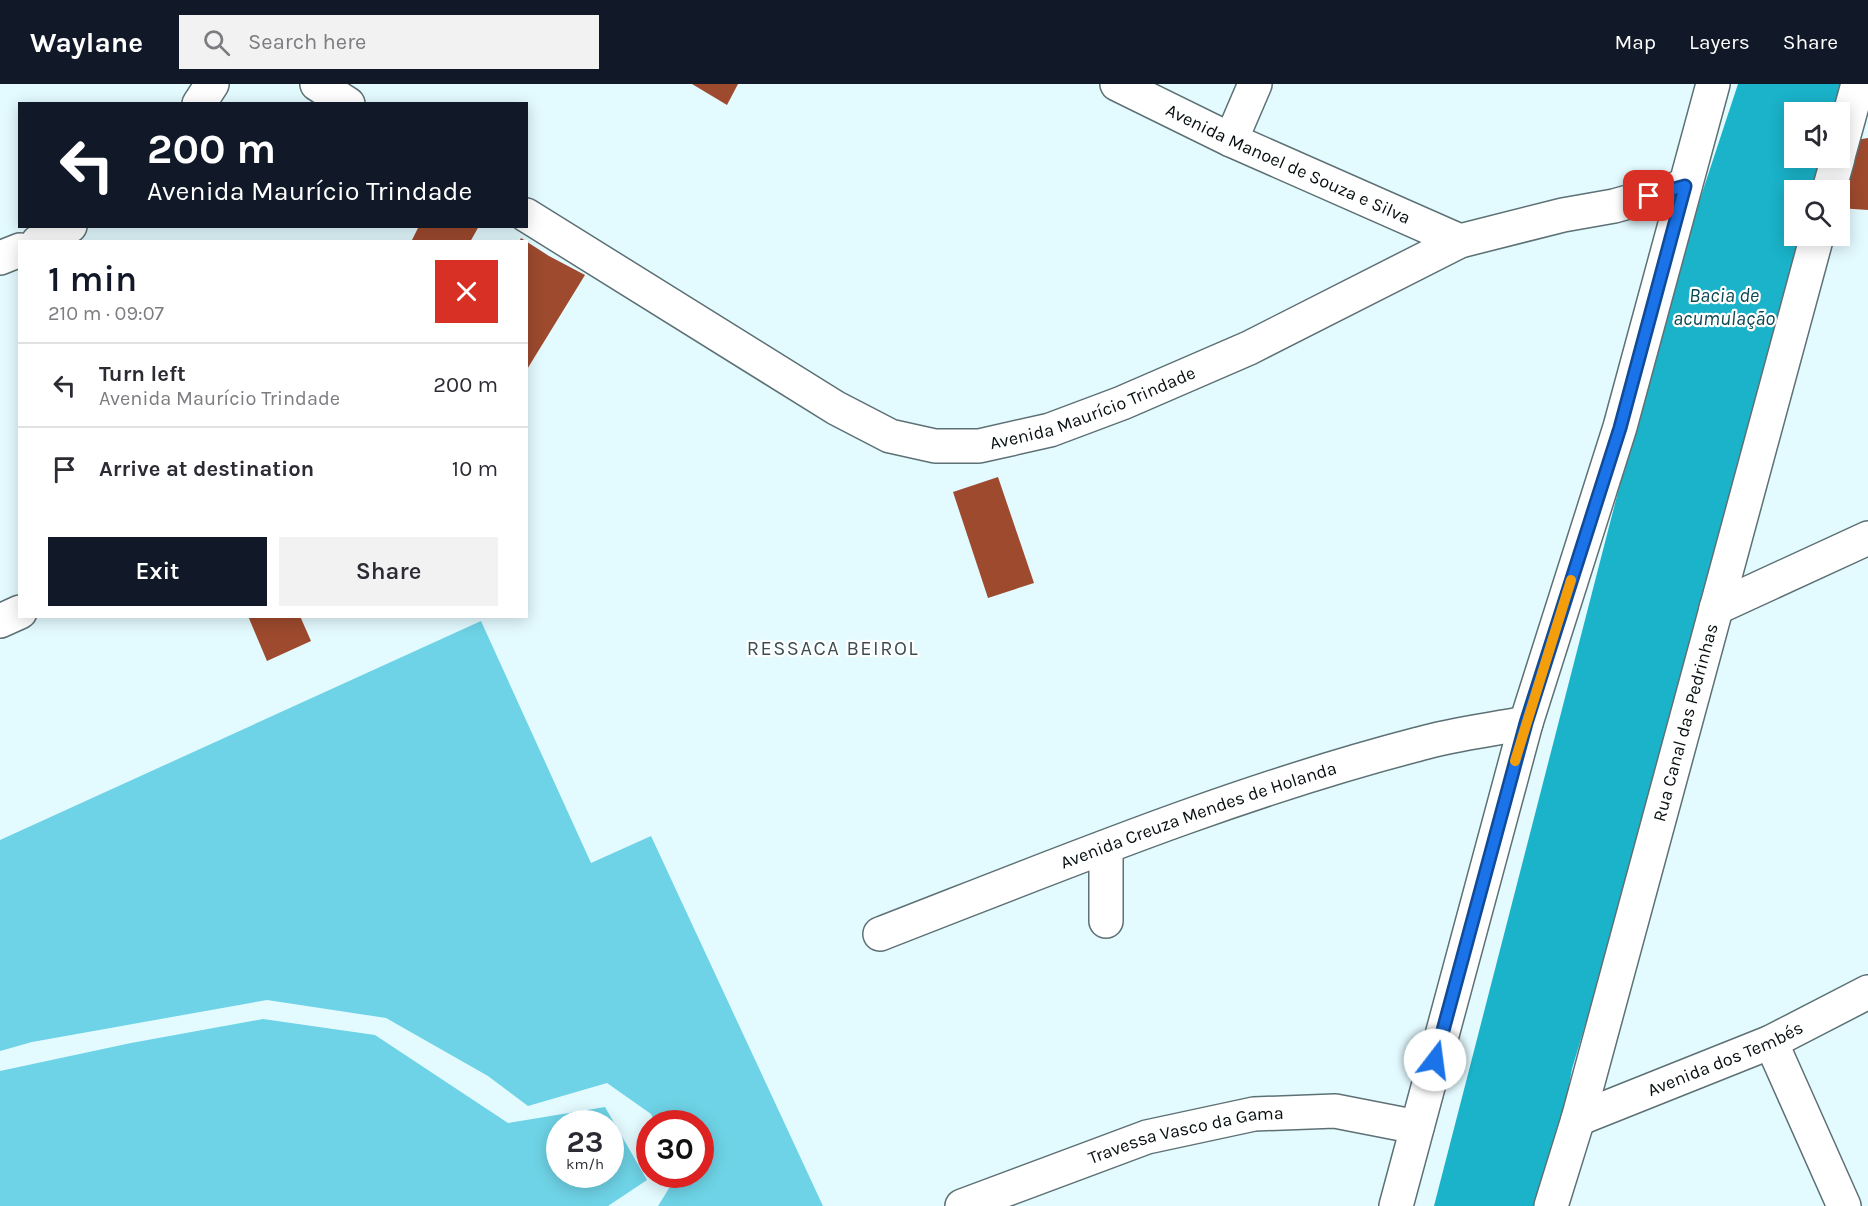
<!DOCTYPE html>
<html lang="en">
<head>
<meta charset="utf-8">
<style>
	:root { --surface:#fff; --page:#f2f2f3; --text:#2b2b33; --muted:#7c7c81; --line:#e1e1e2; --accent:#111827 }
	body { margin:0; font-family:Karla,sans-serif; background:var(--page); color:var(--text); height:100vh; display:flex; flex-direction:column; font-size:22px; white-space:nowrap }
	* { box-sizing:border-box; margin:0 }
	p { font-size:20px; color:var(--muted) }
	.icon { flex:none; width:33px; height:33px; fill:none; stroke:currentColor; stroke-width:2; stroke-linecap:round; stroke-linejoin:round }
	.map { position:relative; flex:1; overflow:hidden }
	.details { position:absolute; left:18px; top:156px; width:510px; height:378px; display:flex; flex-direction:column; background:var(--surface); border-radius:0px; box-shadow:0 3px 15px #0003 }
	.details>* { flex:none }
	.top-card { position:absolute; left:18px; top:18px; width:510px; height:126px; border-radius:0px; box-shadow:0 3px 15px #0003; background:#111827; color:#fff; overflow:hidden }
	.buttons { position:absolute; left:1784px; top:18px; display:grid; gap:12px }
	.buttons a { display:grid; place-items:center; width:66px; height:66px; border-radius:0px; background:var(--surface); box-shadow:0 3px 15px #0003; font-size:30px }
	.speed { position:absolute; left:546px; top:1026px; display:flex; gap:12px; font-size:30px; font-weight:700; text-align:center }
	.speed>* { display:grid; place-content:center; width:78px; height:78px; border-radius:50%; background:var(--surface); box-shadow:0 3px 15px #0003; line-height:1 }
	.speed small { font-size:15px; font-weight:400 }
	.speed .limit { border:9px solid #d22; background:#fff; color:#111 }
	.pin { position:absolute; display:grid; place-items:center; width:51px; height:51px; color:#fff; margin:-26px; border-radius:12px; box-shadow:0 3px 9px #0006 }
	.me { position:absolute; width:66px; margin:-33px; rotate:15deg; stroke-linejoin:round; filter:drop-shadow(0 0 4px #0008) }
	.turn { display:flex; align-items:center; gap:21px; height:126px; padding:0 30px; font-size:27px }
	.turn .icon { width:78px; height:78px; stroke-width:2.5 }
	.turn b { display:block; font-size:42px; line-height:51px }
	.round { display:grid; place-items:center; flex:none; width:63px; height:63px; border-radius:0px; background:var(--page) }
	.overview { display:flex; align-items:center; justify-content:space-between; height:102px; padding:0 30px }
	h1 { font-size:36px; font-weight:600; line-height:45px; color:var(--accent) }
	.button { display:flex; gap:12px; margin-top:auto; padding:12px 30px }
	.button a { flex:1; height:69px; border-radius:0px; background:var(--accent); color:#fff; font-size:24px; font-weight:600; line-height:69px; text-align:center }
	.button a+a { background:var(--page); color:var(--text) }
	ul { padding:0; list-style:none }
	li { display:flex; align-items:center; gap:18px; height:84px; padding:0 30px; border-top:2px solid var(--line) }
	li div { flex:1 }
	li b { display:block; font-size:22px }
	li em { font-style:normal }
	header { display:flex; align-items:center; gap:36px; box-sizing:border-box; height:84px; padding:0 30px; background:var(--accent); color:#fff }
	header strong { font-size:28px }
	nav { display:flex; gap:33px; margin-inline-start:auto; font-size:21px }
	.search { width:420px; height:54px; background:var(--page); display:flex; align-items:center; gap:15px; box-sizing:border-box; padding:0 21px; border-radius:0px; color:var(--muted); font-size:22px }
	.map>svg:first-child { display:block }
	.green { fill:#6ed3e6; fill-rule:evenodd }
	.water { fill:#1ab3ca }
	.building { fill:#9d4a2e }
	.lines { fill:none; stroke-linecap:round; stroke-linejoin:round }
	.minor-casing { stroke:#5d7175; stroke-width:36 }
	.minor { stroke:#fff; stroke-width:33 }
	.route-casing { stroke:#114b97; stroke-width:15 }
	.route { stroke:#1a73e8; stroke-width:10 }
	.slow { stroke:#f59e0b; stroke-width:10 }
	.labels { text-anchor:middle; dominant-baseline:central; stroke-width:4.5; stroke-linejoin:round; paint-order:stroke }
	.street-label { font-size:18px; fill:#070f10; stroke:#fff }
	.water-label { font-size:20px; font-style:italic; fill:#0c4852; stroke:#fff }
	.neighbourhood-label { font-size:20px; letter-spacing:1.5px; fill:#3a4d51; stroke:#fff }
</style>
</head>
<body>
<header>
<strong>Waylane</strong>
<div class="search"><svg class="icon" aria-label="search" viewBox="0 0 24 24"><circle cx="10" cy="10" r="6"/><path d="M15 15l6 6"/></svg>Search here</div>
<nav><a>Map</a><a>Layers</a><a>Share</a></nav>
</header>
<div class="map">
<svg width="1868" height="1122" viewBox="0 0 1868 1122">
	<rect width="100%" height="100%" fill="#e3faff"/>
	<g class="green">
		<polygon points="481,537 591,779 651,752 823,1122 658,1122 676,1093 675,1091 700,1090 700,1040 655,1039 651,1030 607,999 528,1022 488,992 386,934 267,916 32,958 0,967 0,756"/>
		<path d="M263 935 375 951 508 1039 605 1023 647 1096 608 1122H0V987L131 959ZM560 1040H610V1090H560Z"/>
	</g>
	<polygon class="water" points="1738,0 1846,0 1838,28 1794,28 1794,74 1826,74 1816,106 1794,106 1794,152 1804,152 1666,671 1572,985 1556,1069 1539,1122 1434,1122 1670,206"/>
	<g class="building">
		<polygon points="692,0 738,0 727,21"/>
		<polygon points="1868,54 1868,126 1839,124 1856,56"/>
		<polygon points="419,142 479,142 470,158 411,158"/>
		<polygon points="521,154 549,172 585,191 526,287 526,158 519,158"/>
		<polygon points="998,393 1034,499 988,514 953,408"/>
		<polygon points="248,532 300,532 311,557 267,577"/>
	</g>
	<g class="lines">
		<g class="minor-casing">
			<g id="minor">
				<polyline points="317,0 348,20"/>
				<path id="s1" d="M1117 0 1231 56 1460 157"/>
				<polyline points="199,20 212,0"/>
				<polyline points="1231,56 1255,0"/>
				<polyline points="1839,69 1858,0"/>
				<polyline points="1829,106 1838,74"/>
				<path id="s2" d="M526 131 836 324 890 352 935 362H979L1050 346 1122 319 1249 264 1460 157 1563 131 1614 122 1685 102"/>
				<polyline points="38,158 70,142"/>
				<polyline points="0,174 20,166"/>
				<polyline points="1716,524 1868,454"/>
				<polyline points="0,537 20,528"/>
				<polyline points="1106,837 1106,763"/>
				<path id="s3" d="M880 850C1058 781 1234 708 1419 660 1453 650 1490 646 1526 639"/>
				<polyline points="1771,958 1844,1122"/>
				<path id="s4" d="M1578 1035 1771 958 1868 908"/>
				<path id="s5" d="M962 1122 1147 1053 1254 1030 1335 1027 1417 1043"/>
				<polyline points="1396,1122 1526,639 1620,343 1713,0"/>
				<path id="s6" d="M1551 1122 1578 1035 1817 152"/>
			</g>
		</g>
		<use href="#minor" class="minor"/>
	</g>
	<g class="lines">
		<g class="route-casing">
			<polyline id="route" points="1435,976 1526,639 1620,344 1685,102 1649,112"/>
		</g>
		<use href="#route" class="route"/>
		<polyline class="slow" points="1515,677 1571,496"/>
	</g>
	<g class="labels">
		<g class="street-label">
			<text stroke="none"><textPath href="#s1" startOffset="189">Avenida Manoel de Souza e Silva</textPath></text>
			<text stroke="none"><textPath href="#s2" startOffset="636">Avenida Maurício Trindade</textPath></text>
			<text stroke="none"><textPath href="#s6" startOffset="502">Rua Canal das Pedrinhas</textPath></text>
			<text stroke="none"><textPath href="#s3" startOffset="340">Avenida Creuza Mendes de Holanda</textPath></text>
			<text stroke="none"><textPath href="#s4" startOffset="159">Avenida dos Tembés</textPath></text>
			<text stroke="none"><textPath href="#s5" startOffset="236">Travessa Vasco da Gama</textPath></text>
		</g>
		<g class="water-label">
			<text x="1724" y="211">Bacia de<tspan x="1724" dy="23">acumulação</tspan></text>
		</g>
		<g class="neighbourhood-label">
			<text x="833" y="564">RESSACA BEIROL</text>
		</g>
	</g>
</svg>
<div class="buttons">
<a><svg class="icon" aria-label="sound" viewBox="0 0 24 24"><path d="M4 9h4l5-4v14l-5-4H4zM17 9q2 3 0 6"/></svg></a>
<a><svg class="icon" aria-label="search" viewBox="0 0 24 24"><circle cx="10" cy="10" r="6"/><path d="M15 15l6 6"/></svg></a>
</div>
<div class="speed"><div>23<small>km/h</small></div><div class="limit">30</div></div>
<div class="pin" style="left:1649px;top:112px;background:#d93025"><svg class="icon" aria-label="arrive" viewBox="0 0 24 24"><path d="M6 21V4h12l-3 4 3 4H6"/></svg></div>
<svg class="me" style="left:1435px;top:976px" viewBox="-20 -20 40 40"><circle r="19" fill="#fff"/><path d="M0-13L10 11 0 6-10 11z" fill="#1a73e8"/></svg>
<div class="top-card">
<div class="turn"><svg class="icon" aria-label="left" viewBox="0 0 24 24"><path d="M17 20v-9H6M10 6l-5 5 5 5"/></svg><div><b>200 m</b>Avenida Maurício Trindade</div></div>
</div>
<section class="details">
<div class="overview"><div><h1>1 min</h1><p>210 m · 09:07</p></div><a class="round" style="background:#d93025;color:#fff"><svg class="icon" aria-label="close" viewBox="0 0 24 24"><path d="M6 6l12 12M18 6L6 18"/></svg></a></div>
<ul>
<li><svg class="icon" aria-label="left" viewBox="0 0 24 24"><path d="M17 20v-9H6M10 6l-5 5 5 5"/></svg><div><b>Turn left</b><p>Avenida Maurício Trindade</p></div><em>200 m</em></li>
<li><svg class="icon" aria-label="arrive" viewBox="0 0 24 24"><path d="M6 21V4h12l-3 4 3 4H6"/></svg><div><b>Arrive at destination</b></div><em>10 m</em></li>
</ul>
<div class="button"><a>Exit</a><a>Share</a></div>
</section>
</div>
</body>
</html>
